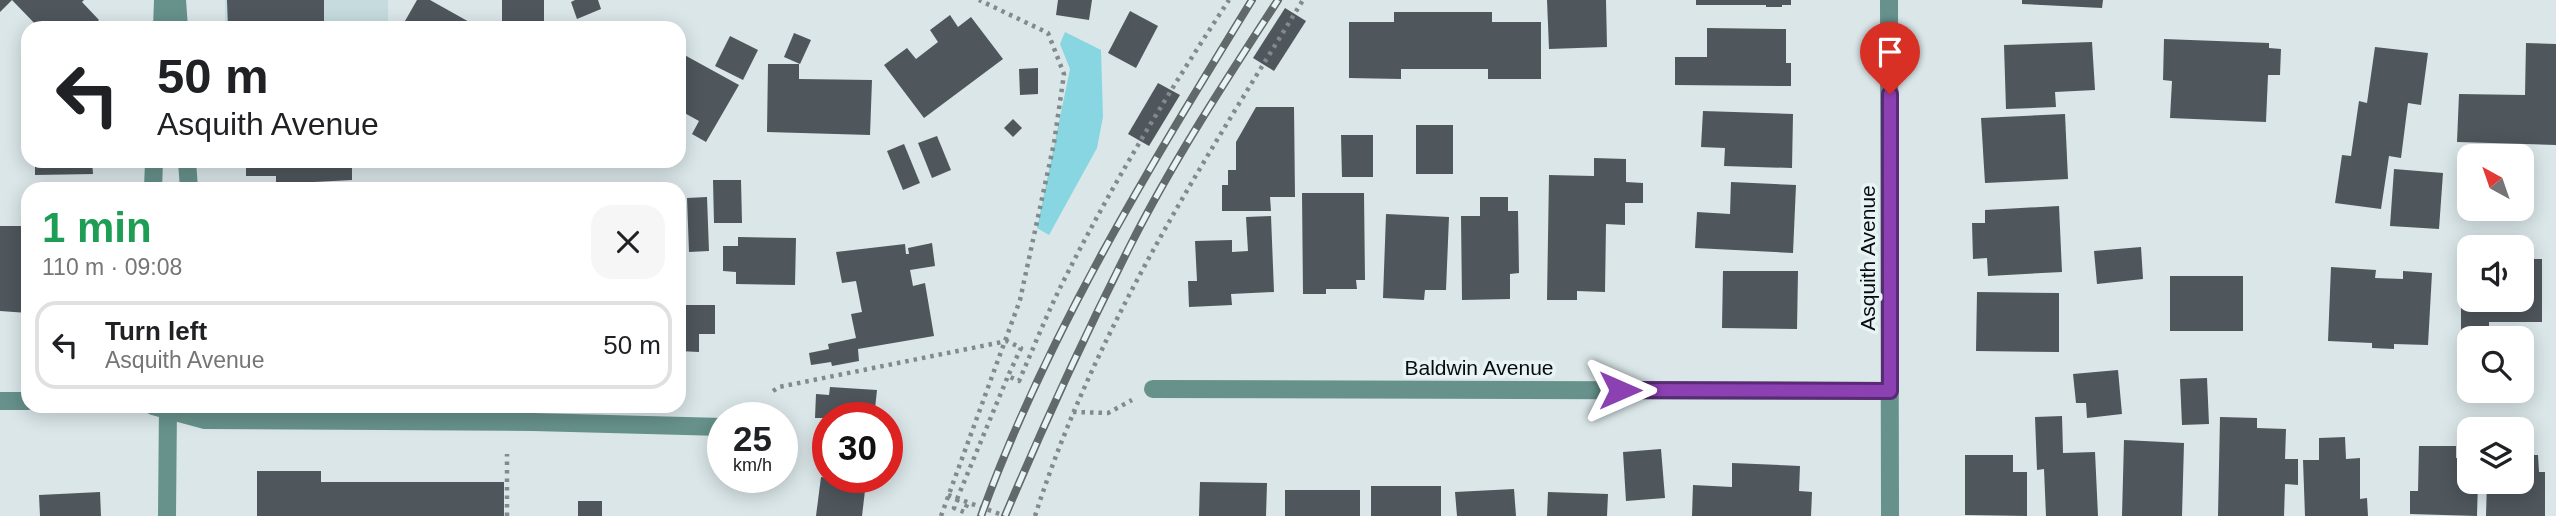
<!DOCTYPE html>
<html lang="en">
<head>
<meta charset="utf-8">
<style>
	:root { --surface:#fff; --page:#f6f6f6; --text:#202124; --muted:#757577; --line:#e0e0e0 }
	body { margin:0; font-family:Helvetica,sans-serif; background:var(--page); color:var(--text); height:100vh; display:flex; flex-direction:column; font-size:26px; white-space:nowrap }
	* { box-sizing:border-box; margin:0 }
	p { font-size:23px; color:var(--muted) }
	.icon { flex:none; width:38px; height:38px; fill:none; stroke:currentColor; stroke-width:2; stroke-linecap:round; stroke-linejoin:round }
	.map { position:relative; flex:1; overflow:hidden }
	.side { position:absolute; left:21px; top:182px; width:665px; height:231px; display:flex; flex-direction:column; background:var(--surface); border-radius:21px; box-shadow:0 4px 18px #0003 }
	.side>* { flex:none }
	.top-card { position:absolute; left:21px; top:21px; width:665px; height:147px; border-radius:21px; box-shadow:0 4px 18px #0003; background:#fff; color:var(--text); overflow:hidden }
	.needle { width:46px; rotate:320deg }
	.buttons { position:absolute; left:2457px; top:144px; display:grid; gap:14px }
	.buttons a { display:grid; place-items:center; width:77px; height:77px; border-radius:14px; background:var(--surface); box-shadow:0 4px 18px #0003; font-size:35px }
	.speed { position:absolute; left:707px; top:402px; display:flex; gap:14px; font-size:35px; font-weight:700; text-align:center }
	.speed>* { display:grid; place-content:center; width:91px; height:91px; border-radius:50%; background:var(--surface); box-shadow:0 4px 18px #0003; line-height:1 }
	.speed small { font-size:18px; font-weight:400 }
	.speed .limit { border:10px solid #d22; background:#fff; color:#111 }
	.pin { position:absolute; display:grid; place-items:center; width:60px; height:60px; color:#fff; margin:-72px -30px; border-radius:50% 50% 50% 0; rotate:-45deg; box-shadow:0 0 7px #0007 }
	.pin .icon { rotate:45deg }
	.me { position:absolute; width:77px; margin:-38px; rotate:90deg; stroke-linejoin:round; filter:drop-shadow(0 0 5px #0008) }
	.turn { display:flex; align-items:center; gap:24px; height:147px; padding:0 21px; font-size:32px }
	.turn .icon { width:91px; height:91px; stroke-width:2.5 }
	.turn b { display:block; font-size:49px; line-height:60px }
	.round { display:grid; place-items:center; flex:none; width:74px; height:74px; border-radius:21px; background:var(--page) }
	.head { display:flex; align-items:center; justify-content:space-between; height:119px; padding:0 21px }
	h1 { font-size:42px; font-weight:800; line-height:52px; color:#1e9e55 }
	ul { padding:0; list-style:none }
	li { display:flex; align-items:center; gap:21px; height:88px; margin:0 14px 10px; padding:0 7px; border:4px solid var(--line); border-radius:21px }
	li div { flex:1 }
	li b { display:block; font-size:26px }
	li em { font-style:normal }
	.map>svg:first-child { display:block }
	.built { fill:#c5dbde }
	.green { fill:#88d6e1 }
	.building { fill:#4f575c }
	.lines { fill:none; stroke-linecap:round; stroke-linejoin:round }
	.path { stroke:#818a8c; stroke-width:4.5; stroke-dasharray:3.5 5; stroke-linecap:butt }
	.minor { stroke:#67918b; stroke-width:18 }
	.tertiary { stroke:#67918b; stroke-width:18 }
	.rail-casing { stroke:#61696a; stroke-width:8 }
	.rail { stroke:#e7f3f5; stroke-width:5; stroke-dasharray:16; stroke-linecap:butt }
	.route-casing { stroke:#5b2a74; stroke-width:18 }
	.route { stroke:#8c41b3; stroke-width:12 }
	.labels { text-anchor:middle; dominant-baseline:central; stroke-width:7; stroke-linejoin:round; paint-order:stroke }
	.street-label { font-size:21px; fill:#080c0d; stroke:#e7f3f5 }
</style>
</head>
<body>
<div class="map">
<svg width="2556" height="516" viewBox="0 0 2556 516">
	<rect width="100%" height="100%" fill="#dae6e8"/>
	<rect class="built" x="225" y="0" width="163" height="28"/>
	<polygon class="green" points="1065,32 1101,50 1103,117 1097,148 1049,235 1037,228 1070,69 1060,44"/>
	<g class="building">
		<polygon points="0,0 84,0 82,2 99,20 91,28 39,28 12,0 0,12"/>
		<polygon points="227,0 324,0 324,28 228,28"/>
		<polygon points="417,0 430,0 480,28 401,28"/>
		<rect x="502" y="0" width="42" height="28"/>
		<polygon points="575,0 598,0 601,9 577,19 571,2"/>
		<polygon points="1058,0 1092,0 1089,20 1056,15"/>
		<polygon points="1547,0 1606,0 1607,47 1549,49"/>
		<polygon points="1696,0 1791,0 1791,5 1782,5 1782,7 1766,7 1766,5 1696,5"/>
		<polygon points="2022,0 2103,0 2102,8 2022,4"/>
		<polygon points="1285,8 1306,21 1274,71 1253,58"/>
		<polygon points="1130,11 1158,26 1136,68 1108,53"/>
		<polygon points="1394,12 1492,12 1492,22 1541,22 1541,79 1488,79 1488,69 1401,69 1401,79 1349,78 1349,22 1394,22"/>
		<polygon points="950,15 958,27 971,17 1003,59 924,118 884,65 907,48 916,59 938,42 930,30"/>
		<polygon points="1707,28 1786,29 1786,63 1791,63 1791,86 1675,85 1675,57 1707,57"/>
		<polygon points="794,33 811,40 800,64 784,57"/>
		<polygon points="730,36 758,50 743,80 715,66"/>
		<polygon points="2164,39 2269,43 2269,48 2281,49 2280,75 2268,75 2266,122 2170,118 2172,81 2163,80"/>
		<polygon points="2092,42 2095,90 2055,92 2056,107 2006,109 2004,45"/>
		<polygon points="2526,43 2556,44 2556,145 2457,142 2459,94 2525,95"/>
		<polygon points="2375,47 2428,53 2421,105 2408,103 2401,158 2389,156 2381,209 2335,203 2342,155 2351,156 2359,101 2367,103"/>
		<polygon points="679,52 739,85 706,142 692,134 699,121 679,110"/>
		<polygon points="768,64 799,64 799,79 872,80 870,135 767,132"/>
		<polygon points="1038,68 1038,94 1020,95 1019,69"/>
		<polygon points="1158,83 1180,95 1149,146 1128,134"/>
		<polygon points="1256,107 1294,107 1295,197 1270,197 1271,211 1222,211 1222,185 1228,185 1228,170 1236,170 1236,142"/>
		<polygon points="1703,111 1793,114 1792,168 1724,166 1725,148 1701,147"/>
		<polygon points="2065,114 2068,179 1985,183 1981,118"/>
		<polygon points="1013,119 1022,128 1013,137 1004,128"/>
		<rect x="1416" y="125" width="37" height="49"/>
		<polygon points="1341,135 1373,135 1373,177 1342,177"/>
		<polygon points="937,136 951,170 932,178 918,143"/>
		<polygon points="904,144 920,183 903,190 887,151"/>
		<polygon points="1594,158 1626,159 1626,182 1643,183 1643,203 1625,203 1625,225 1606,224 1605,292 1577,291 1577,300 1547,300 1549,175 1594,176"/>
		<polygon points="35,161 92,161 93,174 35,175"/>
		<polygon points="246,161 352,161 352,180 276,184 276,176 246,176"/>
		<polygon points="2394,169 2443,173 2439,229 2390,226"/>
		<polygon points="713,180 741,180 742,223 714,223"/>
		<polygon points="1731,182 1796,185 1793,253 1695,248 1697,212 1730,214"/>
		<polygon points="1302,193 1364,193 1365,280 1356,280 1357,289 1326,289 1326,294 1303,294"/>
		<polygon points="707,197 709,251 689,252 687,198"/>
		<polygon points="1480,197 1508,197 1508,211 1518,211 1519,273 1510,274 1510,299 1462,300 1461,216 1480,216"/>
		<polygon points="2059,206 2062,272 1988,276 1987,258 1973,259 1972,223 1985,223 1985,210"/>
		<polygon points="1386,214 1449,217 1446,290 1425,290 1424,300 1383,298"/>
		<polygon points="1271,216 1274,292 1231,294 1232,305 1189,307 1188,281 1197,281 1195,241 1232,240 1232,252 1248,251 1246,217"/>
		<polygon points="0,226 23,226 23,235 28,235 28,313 0,311"/>
		<polygon points="738,237 796,238 795,285 736,284 736,272 723,271 723,246 738,246"/>
		<polygon points="932,243 935,266 910,270 913,286 925,283 934,336 858,349 859,361 832,366 831,362 811,365 809,353 829,349 828,344 856,338 851,314 862,312 856,281 842,283 836,252 905,244 906,254 909,254 908,248"/>
		<polygon points="2141,247 2143,279 2097,284 2094,251"/>
		<polygon points="2467,258 2469,299 2522,299 2522,259 2542,259 2542,322 2489,322 2489,337 2461,337 2461,288 2465,287"/>
		<polygon points="2331,267 2376,270 2375,278 2403,279 2403,271 2432,273 2428,345 2394,344 2394,349 2372,348 2372,343 2328,341"/>
		<polygon points="1723,271 1798,271 1797,329 1722,328"/>
		<rect x="2170" y="276" width="73" height="55"/>
		<polygon points="1977,292 2059,293 2059,352 1976,351"/>
		<polygon points="679,305 715,305 715,334 699,334 699,352 679,351"/>
		<polygon points="2118,370 2122,414 2087,418 2086,403 2076,403 2073,374"/>
		<polygon points="2207,378 2209,424 2182,425 2180,379"/>
		<polygon points="830,387 877,390 874,418 815,418 816,394 829,395"/>
		<polygon points="2062,416 2063,453 2095,452 2098,516 2046,516 2044,469 2037,470 2035,417"/>
		<polygon points="2220,417 2257,418 2257,428 2286,429 2285,459 2298,459 2298,485 2285,484 2284,516 2218,516"/>
		<polygon points="2345,437 2346,459 2360,458 2360,499 2367,498 2368,516 2305,516 2303,460 2319,460 2319,438"/>
		<polygon points="2124,440 2184,443 2182,516 2122,516"/>
		<polygon points="2419,446 2456,446 2456,458 2469,458 2469,481 2478,481 2477,516 2410,514 2410,491 2418,491"/>
		<polygon points="1661,449 1665,498 1626,501 1623,452"/>
		<polygon points="1965,455 2013,455 2013,472 2027,472 2027,516 1965,515"/>
		<polygon points="2522,455 2538,455 2539,472 2545,472 2545,516 2486,516 2487,481 2522,481"/>
		<polygon points="1732,463 1800,466 1799,491 1812,492 1811,516 1692,516 1693,485 1732,487"/>
		<polygon points="257,471 321,471 321,482 504,482 504,516 257,516"/>
		<polygon points="821,477 866,482 862,516 816,516"/>
		<polygon points="1200,482 1267,483 1266,516 1199,516"/>
		<rect x="1371" y="486" width="70" height="30"/>
		<polygon points="1514,489 1516,516 1457,516 1455,492"/>
		<rect x="1285" y="490" width="75" height="26"/>
		<polygon points="100,492 101,516 40,516 39,495"/>
		<polygon points="1548,492 1608,494 1607,516 1547,516"/>
		<rect x="578" y="501" width="24" height="15"/>
	</g>
	<g class="lines">
		<g class="path">
			<polyline points="773,391 779,387 1007,341 1021,348 1008,376"/>
			<polyline points="1073,412 1108,413 1132,400"/>
			<polyline points="948,495 1005,516"/>
			<path d="M957 499 1008 376 1019 381C1033 349 1046 316 1062 284 1111 186 1169 91 1229 0"/>
			<polyline points="958,499 954,508 964,512 968,502"/>
			<polyline points="507,516 507,454"/>
			<polyline points="941,516 1020,300 1054,143 1064,74 1048,33 979,0"/>
			<path d="M1035 516C1094 331 1202 164 1303 0"/>
		</g>
		<g class="minor">
			<polyline points="177,0 179,28"/>
			<polyline points="162,28 163,0"/>
			<polyline points="187,161 189,189"/>
			<polyline points="153,189 154,161"/>
			<polyline points="1153,389 1890,391"/>
			<polyline points="0,401 28,401"/>
			<polyline points="153,406 205,420 533,422 723,427"/>
			<polyline points="167,516 168,406"/>
		</g>
		<polyline class="tertiary" points="1889,0 1890,516"/>
		<g class="rail-casing">
			<g id="rail">
				<path d="M981 516C1048 332 1150 166 1252 0"/>
				<path d="M1005 516C1044 424 1085 335 1130 246 1173 161 1226 80 1278 0"/>
			</g>
		</g>
		<use href="#rail" class="rail"/>
	</g>
	<g class="lines">
		<g class="route-casing">
			<polyline id="route" points="1620,390 1890,391 1890,94"/>
		</g>
		<use href="#route" class="route"/>
	</g>
	<g class="labels">
		<g class="street-label">
			<text transform="translate(1867 258) rotate(-90)">Asquith Avenue</text>
			<text x="1479" y="367">Baldwin Avenue</text>
		</g>
	</g>
</svg>
<div class="buttons">
<a><svg class="needle" viewBox="-14 -14 28 28"><path d="M0-13l5 13h-10z" fill="#e53935"/><path d="M0 13l5-13h-10z" fill="#757577"/></svg></a>
<a><svg class="icon" aria-label="sound" viewBox="0 0 24 24"><path d="M4 9h4l5-4v14l-5-4H4zM17 9q2 3 0 6"/></svg></a>
<a><svg class="icon" aria-label="search" viewBox="0 0 24 24"><circle cx="10" cy="10" r="6"/><path d="M15 15l6 6"/></svg></a>
<a><svg class="icon" aria-label="layers" viewBox="0 0 24 24"><path d="M12 4l9 5-9 5-9-5zM3 14l9 5 9-5"/></svg></a>
</div>
<div class="speed"><div>25<small>km/h</small></div><div class="limit">30</div></div>
<div class="pin" style="left:1890px;top:94px;background:#d93025"><svg class="icon" aria-label="arrive" viewBox="0 0 24 24"><path d="M6 21V4h12l-3 4 3 4H6"/></svg></div>
<svg class="me" style="left:1620px;top:390px" viewBox="-20 -20 40 40"><path d="M0-17L14 15 0 8-14 15z" fill="#8c41b3" stroke="#fff" stroke-width="4"/></svg>
<div class="top-card">
<div class="turn"><svg class="icon" aria-label="left" viewBox="0 0 24 24"><path d="M17 20v-9H6M10 6l-5 5 5 5"/></svg><div><b>50 m</b>Asquith Avenue</div></div>
</div>
<section class="side">
<div class="head"><div><h1>1 min</h1><p>110 m · 09:08</p></div><a class="round"><svg class="icon" aria-label="close" viewBox="0 0 24 24"><path d="M6 6l12 12M18 6L6 18"/></svg></a></div>
<ul>
<li><svg class="icon" aria-label="left" viewBox="0 0 24 24"><path d="M17 20v-9H6M10 6l-5 5 5 5"/></svg><div><b>Turn left</b><p>Asquith Avenue</p></div><em>50 m</em></li>
</ul>
</section>
</div>
</body>
</html>
